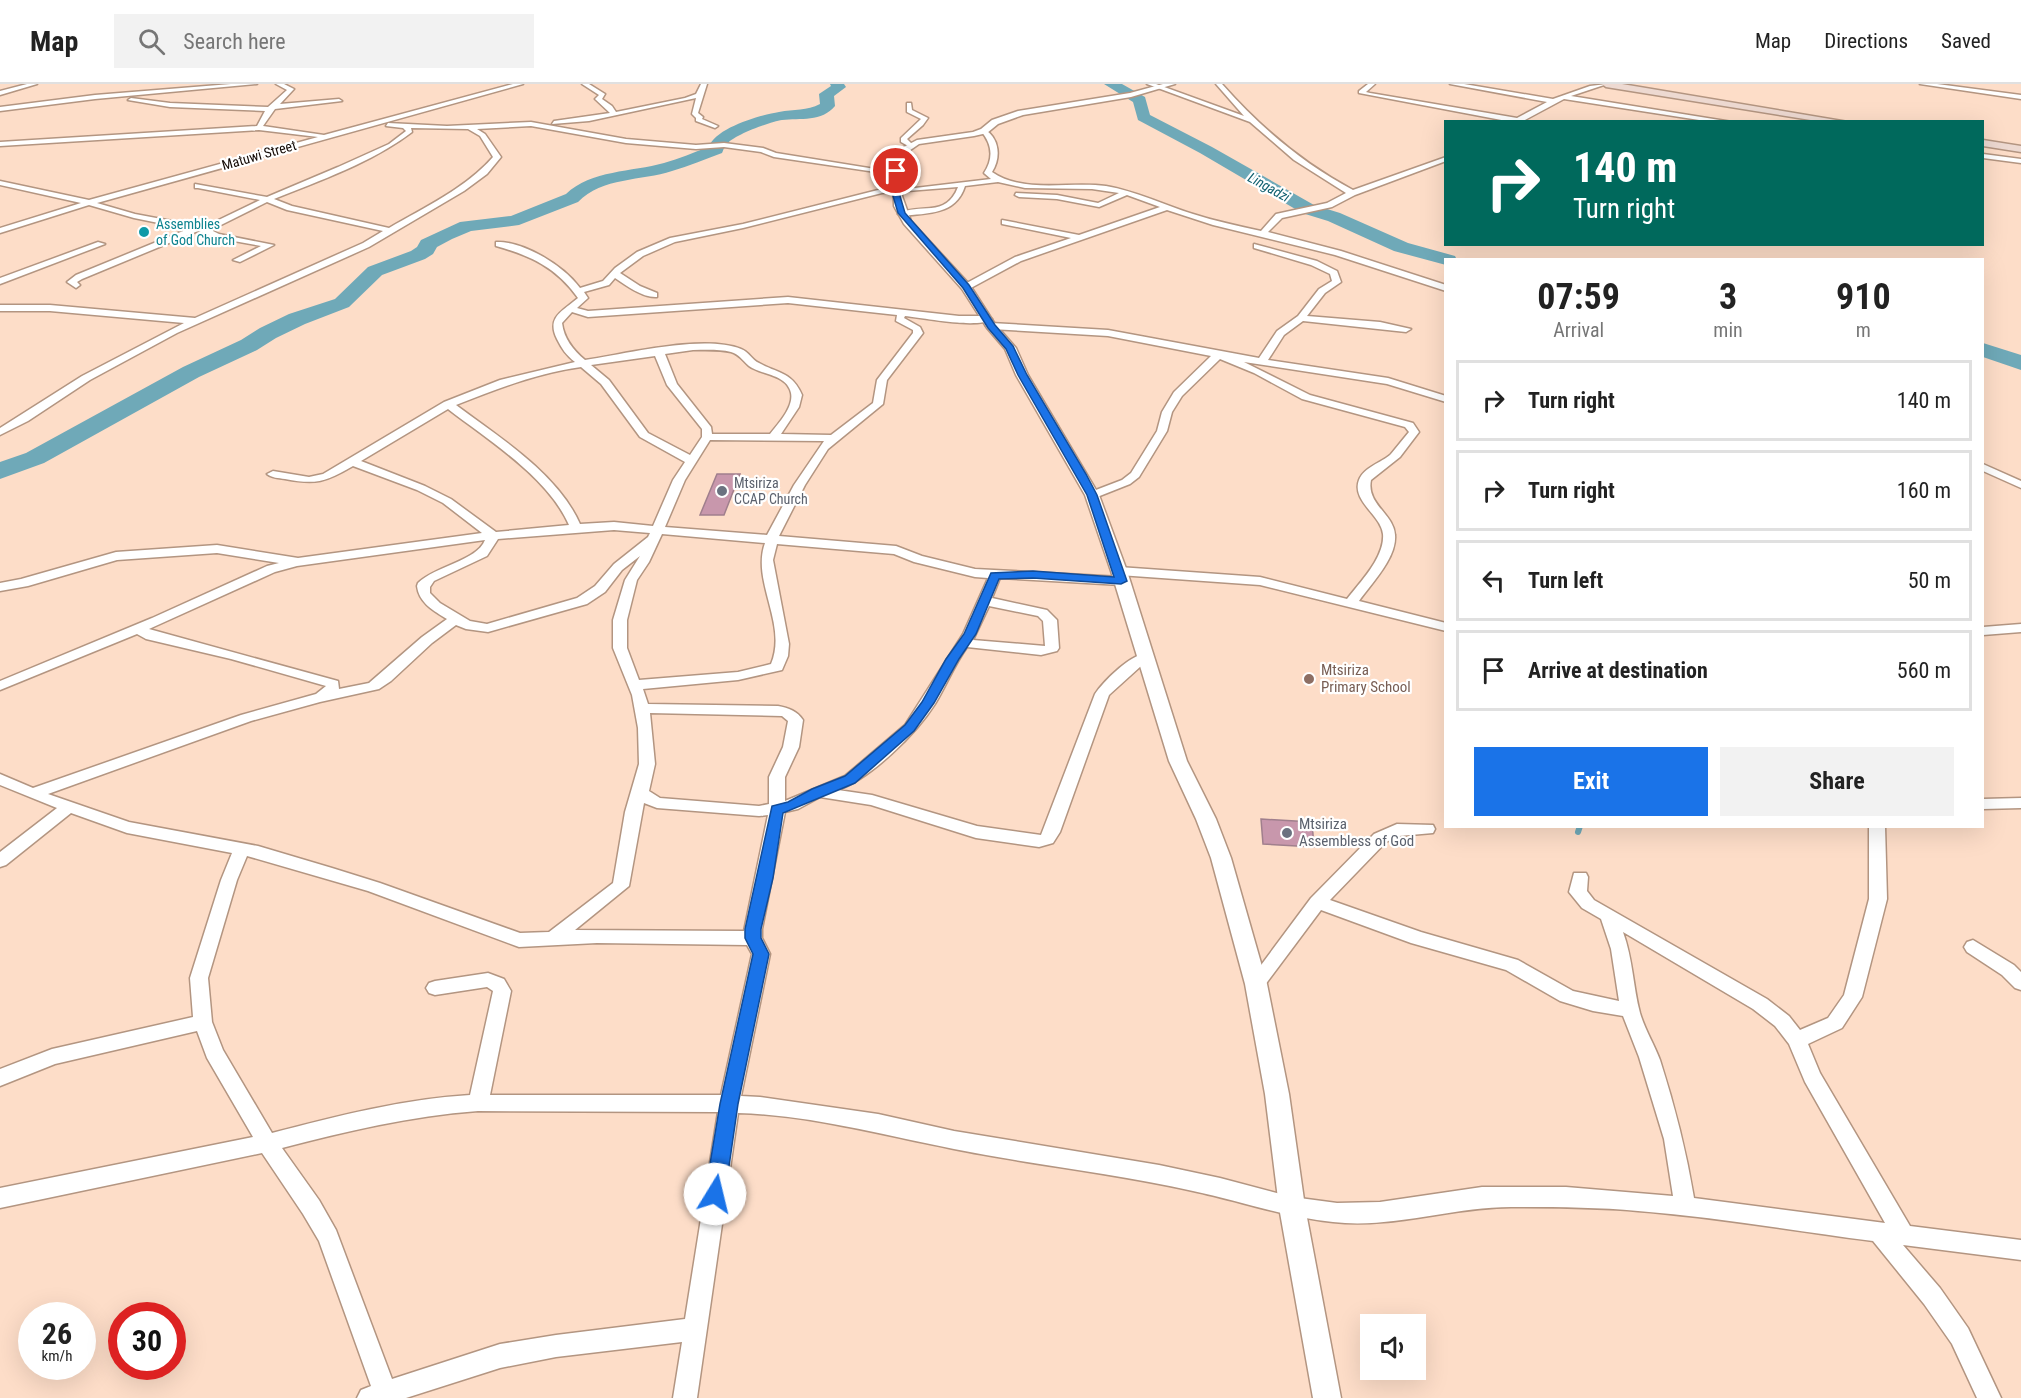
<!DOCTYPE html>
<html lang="en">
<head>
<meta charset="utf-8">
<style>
	:root { --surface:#fff; --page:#f2f2f2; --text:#222; --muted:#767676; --line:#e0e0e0; --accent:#1a73e8 }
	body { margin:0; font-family:"Roboto Condensed",sans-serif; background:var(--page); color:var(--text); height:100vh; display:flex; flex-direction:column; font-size:22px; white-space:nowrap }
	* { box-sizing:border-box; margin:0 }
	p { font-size:20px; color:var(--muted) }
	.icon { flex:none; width:33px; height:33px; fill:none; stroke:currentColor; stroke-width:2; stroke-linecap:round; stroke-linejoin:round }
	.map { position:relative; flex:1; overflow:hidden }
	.panel { position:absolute; left:1444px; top:174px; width:540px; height:570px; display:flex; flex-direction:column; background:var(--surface); border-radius:0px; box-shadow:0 6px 24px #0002 }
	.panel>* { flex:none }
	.hud { position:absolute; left:1444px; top:36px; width:540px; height:126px; border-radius:0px; box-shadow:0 6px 24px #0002; background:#00695c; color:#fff; overflow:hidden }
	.controls { position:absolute; left:1360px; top:1230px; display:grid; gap:12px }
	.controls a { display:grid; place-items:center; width:66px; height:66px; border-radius:0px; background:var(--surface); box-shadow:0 6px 24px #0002; font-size:30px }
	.speed { position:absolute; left:18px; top:1218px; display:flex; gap:12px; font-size:30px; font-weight:700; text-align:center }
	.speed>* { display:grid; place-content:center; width:78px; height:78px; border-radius:50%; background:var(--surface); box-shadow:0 6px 24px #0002; line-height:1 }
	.speed small { font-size:15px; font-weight:400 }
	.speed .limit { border:9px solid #d22; background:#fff; color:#111 }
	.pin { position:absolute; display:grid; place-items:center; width:51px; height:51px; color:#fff; margin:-26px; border:3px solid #fff; border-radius:50%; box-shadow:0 2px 6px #0007 }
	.me { position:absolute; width:66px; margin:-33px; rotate:9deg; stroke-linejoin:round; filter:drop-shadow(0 0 4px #0008) }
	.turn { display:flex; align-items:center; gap:21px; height:126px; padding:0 30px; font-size:27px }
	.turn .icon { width:78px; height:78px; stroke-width:2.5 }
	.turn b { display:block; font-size:42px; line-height:51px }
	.eta { display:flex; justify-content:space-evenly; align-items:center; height:102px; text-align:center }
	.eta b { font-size:36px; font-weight:700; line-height:42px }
	.cta { display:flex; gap:12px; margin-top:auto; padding:12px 30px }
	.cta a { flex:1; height:69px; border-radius:0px; background:var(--accent); color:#fff; font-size:24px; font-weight:700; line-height:69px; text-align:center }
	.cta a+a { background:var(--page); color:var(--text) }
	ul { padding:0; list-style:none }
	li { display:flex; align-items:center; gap:18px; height:81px; margin:0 12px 9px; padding:0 18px; border:3px solid var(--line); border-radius:0px }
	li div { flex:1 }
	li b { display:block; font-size:22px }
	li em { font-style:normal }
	header { display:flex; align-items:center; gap:36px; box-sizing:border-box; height:84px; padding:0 30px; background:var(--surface); border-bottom:2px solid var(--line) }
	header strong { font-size:28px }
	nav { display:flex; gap:33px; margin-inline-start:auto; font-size:21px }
	.search { width:420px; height:54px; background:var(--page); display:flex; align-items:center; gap:15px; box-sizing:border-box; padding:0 21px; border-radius:0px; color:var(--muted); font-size:22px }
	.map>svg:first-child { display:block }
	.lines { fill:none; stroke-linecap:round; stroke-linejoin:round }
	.stream { stroke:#6fa9b8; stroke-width:6 }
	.river { fill:#6fa9b8; fill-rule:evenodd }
	.building { fill:#c897ac; stroke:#a07f8d; stroke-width:1.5 }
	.minor-casing { stroke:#b39581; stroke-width:3 }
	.tertiary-casing { stroke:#b39581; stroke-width:3 }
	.secondary-casing { stroke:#b39581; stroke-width:3 }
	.minor { fill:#fff; fill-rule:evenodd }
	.tertiary { fill:#fff; fill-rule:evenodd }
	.secondary { fill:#edd9d1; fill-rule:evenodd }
	.route { fill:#1a73e8; stroke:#114b97; stroke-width:1.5 }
	.culture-dot { fill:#0f9aa8; stroke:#fff; stroke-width:2 }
	.worship-dot { fill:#6b7280; stroke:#fff; stroke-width:2 }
	.education-dot { fill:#8d6e63; stroke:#fff; stroke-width:2 }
	.labels { text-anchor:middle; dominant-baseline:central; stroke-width:4.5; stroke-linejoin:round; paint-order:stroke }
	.far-street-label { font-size:14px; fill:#130904; stroke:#fff }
	.far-water-label { font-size:14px; font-style:italic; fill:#0f5f6f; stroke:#fff }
	.far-culture-label { font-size:14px; fill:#0d838f; stroke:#fff; text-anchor:start }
	.far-worship-label { font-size:14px; fill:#5b616d; stroke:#fff; text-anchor:start }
	.education-label { font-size:15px; fill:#785e54; stroke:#fff; text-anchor:start }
	.worship-label { font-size:15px; fill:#5b616d; stroke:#fff; text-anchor:start }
</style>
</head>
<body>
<header>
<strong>Map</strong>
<div class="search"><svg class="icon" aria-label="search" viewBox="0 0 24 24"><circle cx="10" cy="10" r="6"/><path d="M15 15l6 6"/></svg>Search here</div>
<nav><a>Map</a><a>Directions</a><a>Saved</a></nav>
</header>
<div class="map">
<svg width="2021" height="1314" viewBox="0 0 2021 1314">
	<rect width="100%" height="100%" fill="#fdddc8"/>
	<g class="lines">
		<polyline class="stream" points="1578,748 1580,742"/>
		<g class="river">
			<path d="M830 0H844L846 3 834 12 835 22C822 38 800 34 782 36 770 38 733 51 726 61 724 63 723 67 722 69 705 75 689 82 672 87 642 97 602 93 578 118L519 141 471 147 452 155 437 163 433 170 425 175 382 191 349 223 305 240 276 254 257 266 199 293 44 379 0 395V378L26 369 183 283 241 256 260 244 289 230 335 215 368 183 411 167 417 163 421 156 460 138 511 132 566 110C591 86 632 88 664 79 679 75 694 68 709 63 715 44 760 31 779 28 794 25 807 27 820 20L819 10 831 2Z"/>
			<polygon points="1104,0 1122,0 1145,13 1150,31 1212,63 1314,121 1340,129 1408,159 1455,172 1457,176 1446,176 1446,181 1394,167 1328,137 1302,129 1200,69 1138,36 1133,18"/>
			<polygon points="1983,259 2021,271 2021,286 1983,273"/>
		</g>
	</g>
	<g class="building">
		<polygon points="717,390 740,390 724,431 700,431"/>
		<polygon points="1261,735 1312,738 1314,763 1263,760"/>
	</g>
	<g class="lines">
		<g class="minor-casing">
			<g id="minor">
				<polygon points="27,0 37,0 0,11 0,7"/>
				<polygon points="231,0 257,0 95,15 0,27 0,23 95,11"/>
				<path d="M276 0H284L294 5 280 20 339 15 342 17 275 25 263 42 324 51 513 0H523L97 119 135 130 204 143 260 116 198 104H195V100L267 113 338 83 389 60 406 47 403 44 386 42 388 39 447 42 531 38 626 55 696 61 724 59 763 64 776 69 900 89 896 91 774 73 761 68 724 63 696 65 626 59 531 42 477 45 485 50 501 73 487 90 464 107 369 163 177 249 90 296 28 337 0 351V344L82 292 184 239 50 227H0V221H50L195 234 363 159 383 147 287 126 267 118 211 146 219 150 274 161 240 178 233 176 261 162 217 154 198 147 82 195 77 198 80 201 76 204 67 198 76 191 188 145 134 134 89 121 0 149V144L81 119 0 101V97L89 116 318 53 259 46 0 62V58L257 42 265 27 170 23 128 16 131 14 170 19 268 23 287 6ZM411 44 468 45 480 52 493 73C466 104 425 123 389 144L292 122 274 115C321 96 371 79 412 48Z"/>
				<polygon points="582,0 589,0 605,10 602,15 612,22 616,28 685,14 696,10 701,0 707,0 698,29 703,33 702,35 718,42 715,44 696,37 696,34 692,30 696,14 589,37 552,40 554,37 610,29 595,15 599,11"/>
				<path d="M1147 0H1156L1244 32 1216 0H1222C1260 43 1302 79 1353 106L1446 73V77L1355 111 1332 123 1282 134 1268 148 1341 167 1446 201V207L1335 171 1213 141 1167 126 1021 177 969 205H963V201L1015 173 1071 154 1002 140V136L1079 151 1160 123 1127 111 1099 123 1057 115 1019 113 1015 111 1016 109 1057 111 1098 119 1119 109 1092 105 1025 104 998 98 965 102C956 131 928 129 902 132L898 130C919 118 946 135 958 103L882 109 743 144 675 158 643 172 620 189 640 202 657 209V213C643 214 627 202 615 194L609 201 584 208 588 214 577 224 588 227 788 213 959 232H987L992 235C978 245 924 234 905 232L904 234 920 243 923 249 887 296 883 320 828 365 805 401 779 452 896 462 922 472 975 485 1121 493 1127 497 1121 501 1000 494 992 514 1047 526 1057 536 1059 564 1057 567 1041 571 967 563C954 581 946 602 935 620 916 650 871 694 838 706L872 711 977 742 1041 751 1095 610C1103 598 1134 566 1149 570L1151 573 1109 611 1060 748 1053 759 1039 763 976 754 871 721 820 713 798 725 785 728 762 845V854L770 870 741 1012 760 1013 878 1030 954 1047 1159 1081 1220 1094 1292 1113 1337 1119 1380 1118 1482 1103H1566L1673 1112 1664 1055 1639 973 1623 932 1593 927 1560 917 1506 886 1411 859 1321 826 1262 905 1256 907 1250 905 1247 900 1311 814 1374 750 1397 740 1433 741 1435 745 1433 749 1399 752 1386 758 1330 816 1421 848 1518 876 1573 907 1619 917 1611 865 1601 835 1582 824 1569 808 1574 789H1586L1588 793 1587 807 1594 816 1767 915 1789 932 1800 946 1828 934 1844 911 1869 815V742H1885L1887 815 1862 913 1842 944 1808 960 1820 989 1910 1142 2021 1156V1176L1903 1161 1940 1204 1968 1244 2001 1314H1977L1952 1260 1924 1220 1873 1157C1795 1147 1716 1133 1638 1127 1596 1123 1553 1123 1511 1123 1452 1123 1392 1145 1333 1138 1285 1133 1240 1117 1193 1107 1114 1089 1033 1081 954 1065 882 1051 811 1031 738 1029L697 1314H673L682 1258 556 1273 500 1284 406 1314H357L361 1306 371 1302 319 1157 303 1130 262 1069 0 1124V1104L253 1053 207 974 197 947 55 980 0 1002V985L52 965 193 933 190 894 221 796 232 769 127 749 71 729 6 781 0 783V768L57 724 0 701V690L33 704 241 631 316 610 326 602 231 575 146 555 137 550 0 606V597L152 534 267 482 279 479 217 469 117 476 28 502 0 507V499L21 495 116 468 217 461 298 474 482 449 443 419 417 406 353 382C326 398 316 401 285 395 278 394 272 394 267 390L273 387 309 393 323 390 444 318 500 296 575 278C566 271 562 265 557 255 546 233 563 227 578 214 556 183 531 172 496 162V158C524 157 564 182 580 204L603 197 615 184 637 168 670 154 743 140 882 105 915 104 991 95 984 89C994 74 992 60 981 47L984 45C1000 54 1001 74 992 88 1023 110 1070 97 1106 102 1136 107 1164 121 1193 130 1215 137 1238 142 1261 147L1276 130 1327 119 1346 109 1294 76 1250 38ZM788 219 897 231 896 237 913 246V249L877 296 873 319 831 351 781 350 799 323 802 311C792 288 779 290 759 279 752 276 749 268 741 265 704 250 626 270 585 276 573 266 564 255 562 239L572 228 588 233ZM693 266C705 266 719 265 731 268 739 270 742 276 749 282 761 291 787 290 791 309 794 323 778 340 770 350H712L711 343 677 300 665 270ZM655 272 667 301 702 345V353L690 371 648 349 609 296 591 281ZM581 283 601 300 640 353 685 378 673 396 653 442 614 438 580 440C558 390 499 353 456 321 497 305 537 289 581 283ZM448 325C488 356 548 393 569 441L496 448 451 415 425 402 361 377ZM710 356 824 357 794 401 767 451 665 443 685 396ZM614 446 650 449 648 453 614 480 595 502 577 514 487 540 470 537 440 519 430 509V503L434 497 487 472 498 455ZM662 450 765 459C751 498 788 540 771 580L738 588 639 596 627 564V536L637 496 649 478ZM485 456C477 477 435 482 418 499L417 502C419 519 434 527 447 535L422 553 369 599 339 605 338 597 149 545 275 488 297 482ZM777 460 894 470 914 478 975 493 988 494 963 550 905 641 845 692 785 717V693L799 663 803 636C797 627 789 624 778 622L648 620 643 605 738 596 782 586 788 572 789 560 773 476ZM640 472 625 496 613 536V564L632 611 638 644 639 680 625 728 613 799 549 848 520 849 380 799 332 784 258 762 129 738 48 710 251 637 320 618 379 605 391 597 432 559 456 541 466 545 488 548 587 520 605 508 622 486ZM989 522 1038 532 1043 537 1045 562 973 556ZM650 629 782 632 788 637 783 663 769 693V720L759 722 660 714 649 707 655 680ZM644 719 657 724 759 732 768 731 744 847 575 846 629 802ZM247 772 368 807 519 863 597 859 747 861 752 870 721 1011H490L511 907 504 895 488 889 435 897 429 899 426 904 429 909 435 911 487 903 493 907 470 1011C403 1015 337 1032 272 1049L223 966 212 938 208 894 237 796ZM1623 848 1753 925 1775 942 1789 960 1805 998 1885 1139 1694 1114C1686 1066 1675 1023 1660 976 1654 960 1645 946 1640 929 1633 903 1633 875 1623 848ZM478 1027 718 1028 685 1235 556 1251 500 1260 392 1295 336 1146 319 1116 282 1064C347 1047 411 1032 478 1027Z"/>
				<polygon points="1368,0 1375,0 1366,8 1370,9 1517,34 1547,18 1450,0 1464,0 1553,15 1590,2 1607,0 1571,12 1732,38 1712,38 1564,15 1521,38 1512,38 1359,9 1359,7"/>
				<polygon points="1920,0 1937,0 2021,11 2021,15"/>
				<polygon points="907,19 911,19 912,26 928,34 923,41 907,55 913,61 910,63 901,58 901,54 921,35 907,28"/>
				<polygon points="1983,70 2021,75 2021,79 1983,74"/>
				<polygon points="98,158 105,160 0,200 0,194"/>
				<path d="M1254 160 1317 177 1337 187 1341 198 1325 209 1307 232 1380 238 1411 245 1406 248 1303 237 1284 251 1268 276 1388 294 1446 312V318L1387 300 1244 278 1310 311 1413 339 1419 348 1400 373 1371 396C1366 420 1394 430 1395 451 1397 474 1371 500 1359 517L1446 539V547L1260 501 1119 491 1113 487 1119 483 1260 493 1347 515C1360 498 1385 473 1383 450 1381 431 1351 417 1359 396 1364 383 1381 379 1391 370 1397 363 1403 355 1409 348L1405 343 1302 315 1254 289 1220 275 1182 312 1172 328 1167 347 1139 393 1130 400 1092 415 1088 413V409L1122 396 1131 389 1157 347 1162 328 1174 308 1211 272 1108 252 991 245 986 242 991 239 1108 246 1259 274 1277 247 1298 232 1319 205 1332 197 1330 190 1311 181 1254 164Z"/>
				<polygon points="1983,380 2021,397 2021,404 1983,387"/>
				<polygon points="2021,540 2021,548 1983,551 1983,543"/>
				<polygon points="2021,714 2021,724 1983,725 1983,715"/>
				<polygon points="1973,856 2014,881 2021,888 2021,906 2015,904 2002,891 1967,868 1964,863 1967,858"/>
			</g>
		</g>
		<g class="tertiary-casing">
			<polygon id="tertiary" points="1163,0 1175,0 1131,13 1023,31 998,40 987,49 974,52 919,60 906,69 901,78 900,89 903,98 902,112 911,137 970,201 995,240 1016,264 1028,291 1099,411 1127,487 1187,677 1216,735 1231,774 1267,900 1289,1010 1305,1123 1341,1314 1313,1314 1279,1123 1265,1010 1245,900 1211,774 1196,735 1169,677 1111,487 1085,411 1016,291 1005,265 987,244 962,205 904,140 894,122 893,78 900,65 917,56 973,48 981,45 992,36 1018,27 1130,9"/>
		</g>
		<g class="secondary-casing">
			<g id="secondary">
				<polygon points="1602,0 1622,0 1848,38 1823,38 1606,3"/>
				<polygon points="1983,56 2021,62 2021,68 1983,62"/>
			</g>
		</g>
		<use href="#minor" class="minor"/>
		<use href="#tertiary" class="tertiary"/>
		<use href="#secondary" class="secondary"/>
	</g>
	<polygon class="route" points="896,85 900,87 902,98 900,112 905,129 969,201 995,241 1013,262 1027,291 1086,390 1097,411 1127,497 1121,500 1033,494 999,495 976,550 959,575 934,619 914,647 855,699 783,729 773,794 761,845 761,854 769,870 738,1020 725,1110 722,1116 715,1118 708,1116 705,1110 720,1020 753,870 745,854 745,845 772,722 788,718 812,705 845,692 905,641 922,618 946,575 964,550 991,489 1033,487 1114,493 1087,411 1018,291 1006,265 988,244 963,204 898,129 893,112 896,98 893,87"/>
	<circle class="culture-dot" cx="144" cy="148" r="6"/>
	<g class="worship-dot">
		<circle cx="722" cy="407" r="6"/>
		<circle cx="1287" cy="749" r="6"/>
	</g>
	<circle class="education-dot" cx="1309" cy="595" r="6"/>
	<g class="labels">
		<g class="far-street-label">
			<text transform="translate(259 71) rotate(-16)">Matuwi Street</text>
		</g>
		<g class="far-water-label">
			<text transform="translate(1269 103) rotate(29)">Lingadzi</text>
		</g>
		<g class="far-culture-label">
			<text x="156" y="140">Assemblies<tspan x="156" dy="16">of God Church</tspan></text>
		</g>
		<g class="far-worship-label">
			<text x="734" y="399">Mtsiriza<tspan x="734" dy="16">CCAP Church</tspan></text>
		</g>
		<g class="education-label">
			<text x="1321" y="586">Mtsiriza<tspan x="1321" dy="17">Primary School</tspan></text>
		</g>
		<g class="worship-label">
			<text x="1299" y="740">Mtsiriza<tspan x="1299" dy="17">Assembless of God</tspan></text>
		</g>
	</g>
</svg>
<div class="controls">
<a><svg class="icon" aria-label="sound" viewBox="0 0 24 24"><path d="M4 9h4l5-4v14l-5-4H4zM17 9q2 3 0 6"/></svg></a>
</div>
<div class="speed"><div>26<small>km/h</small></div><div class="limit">30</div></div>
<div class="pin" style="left:896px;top:87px;background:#d93025"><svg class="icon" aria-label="arrive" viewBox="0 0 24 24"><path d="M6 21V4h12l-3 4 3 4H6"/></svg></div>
<svg class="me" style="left:715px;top:1110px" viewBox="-20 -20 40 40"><circle r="19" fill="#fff"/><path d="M0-13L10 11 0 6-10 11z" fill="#1a73e8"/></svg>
<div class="hud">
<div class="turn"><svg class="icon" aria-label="right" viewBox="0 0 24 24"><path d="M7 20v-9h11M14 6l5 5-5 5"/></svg><div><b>140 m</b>Turn right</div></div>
</div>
<section class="panel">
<div class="eta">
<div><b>07:59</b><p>Arrival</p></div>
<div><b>3</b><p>min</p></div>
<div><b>910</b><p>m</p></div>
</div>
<ul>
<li><svg class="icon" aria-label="right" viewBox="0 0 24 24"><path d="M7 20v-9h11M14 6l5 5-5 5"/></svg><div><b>Turn right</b></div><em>140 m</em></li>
<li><svg class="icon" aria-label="right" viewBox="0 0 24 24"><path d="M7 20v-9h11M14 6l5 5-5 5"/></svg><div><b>Turn right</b></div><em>160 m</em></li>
<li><svg class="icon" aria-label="left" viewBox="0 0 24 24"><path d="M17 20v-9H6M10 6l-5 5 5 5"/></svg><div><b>Turn left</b></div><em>50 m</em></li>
<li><svg class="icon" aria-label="arrive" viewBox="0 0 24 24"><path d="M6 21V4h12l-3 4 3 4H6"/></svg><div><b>Arrive at destination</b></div><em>560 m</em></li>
</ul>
<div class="cta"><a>Exit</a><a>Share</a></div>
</section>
</div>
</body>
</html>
